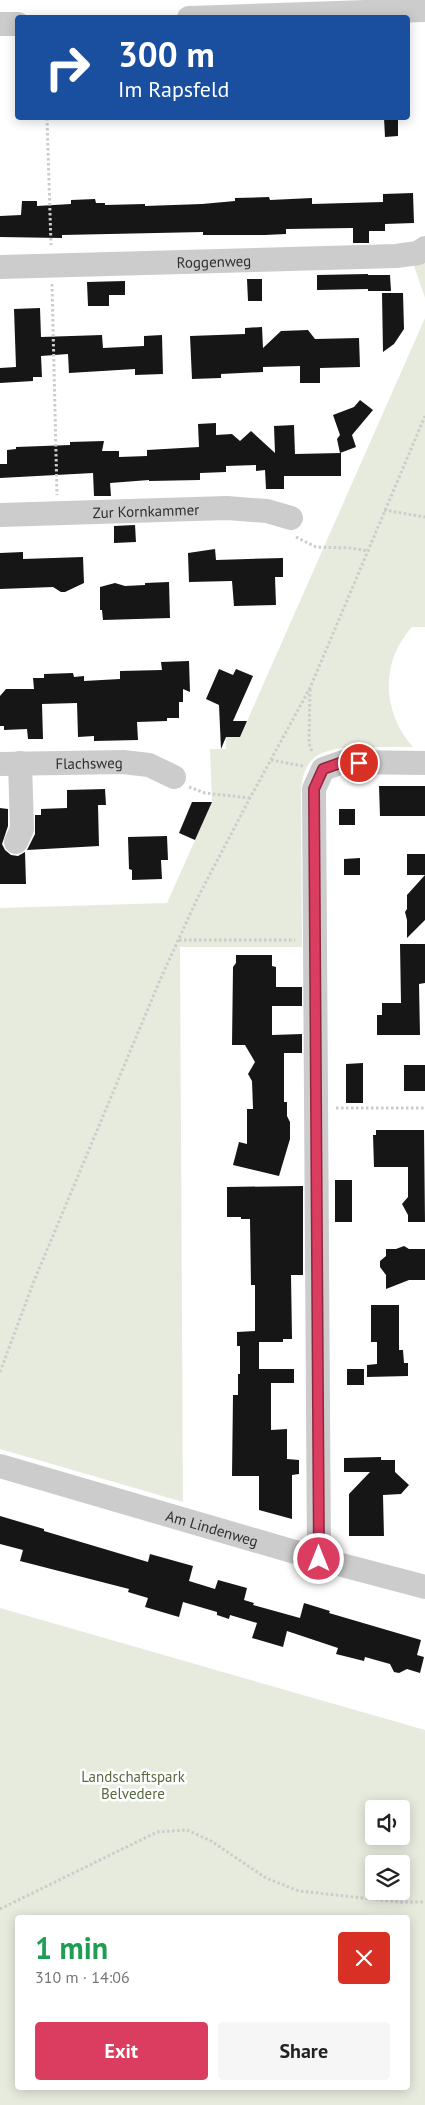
<!DOCTYPE html>
<html lang="en">
<head>
<meta charset="utf-8">
<style>
	:root { --surface:#fff; --page:#f6f6f6; --text:#222; --muted:#767676; --accent:#da3d5f }
	body { margin:0; font-family:"PT Sans",sans-serif; background:var(--page); color:var(--text); height:100vh; display:flex; flex-direction:column; font-size:19px; white-space:nowrap }
	* { box-sizing:border-box; margin:0 }
	p { font-size:16px; color:var(--muted) }
	.icon { flex:none; width:28px; height:28px; fill:none; stroke:currentColor; stroke-width:2; stroke-linecap:round; stroke-linejoin:round }
	.map { position:relative; flex:1; overflow:hidden }
	.panel { position:absolute; left:15px; top:1915px; width:395px; height:175px; display:flex; flex-direction:column; background:var(--surface); border-radius:5px; box-shadow:0 2px 12px #0003 }
	.panel>* { flex:none }
	.guide { position:absolute; left:15px; top:15px; width:395px; height:105px; border-radius:5px; box-shadow:0 2px 12px #0003; background:#1a4fa0; color:#fff; overflow:hidden }
	.controls { position:absolute; left:365px; top:1800px; display:grid; gap:10px }
	.controls a { display:grid; place-items:center; width:45px; height:45px; border-radius:5px; background:var(--surface); box-shadow:0 2px 12px #0003; font-size:25px }
	.pin { position:absolute; display:grid; place-items:center; width:42px; height:42px; color:#fff; margin:-21px; border:2px solid #fff; border-radius:50%; box-shadow:0 1px 5px #0007 }
	.me { position:absolute; width:55px; margin:-28px; rotate:0deg; stroke-linejoin:round; filter:drop-shadow(0 0 4px #0008) }
	.turn { display:flex; align-items:center; gap:18px; height:105px; padding:0 20px; font-size:22px }
	.turn .icon { width:65px; height:65px; stroke-width:2.5 }
	.turn b { display:block; font-size:35px; line-height:42px }
	.round { display:grid; place-items:center; flex:none; width:52px; height:52px; border-radius:5px; background:var(--page) }
	.head { display:flex; align-items:center; justify-content:space-between; height:85px; padding:0 20px }
	h1 { font-size:30px; font-weight:800; line-height:38px; color:#1e9e55 }
	.action { display:flex; gap:10px; margin-top:auto; padding:10px 20px }
	.action a { flex:1; height:58px; border-radius:5px; background:var(--accent); color:#fff; font-size:20px; font-weight:800; line-height:58px; text-align:center }
	.action a+a { background:var(--page); color:var(--text) }
	.map>svg:first-child { display:block }
	.green { fill:#e7ebde; fill-rule:evenodd }
	.building { fill:#161616 }
	.lines { fill:none; stroke-linecap:round; stroke-linejoin:round }
	.path { stroke:#ccc; stroke-width:3; stroke-dasharray:2.5 2.5; stroke-linecap:butt }
	.minor { stroke:#ccc; stroke-width:24 }
	.route-casing { stroke:#8e283e; stroke-width:12 }
	.route { stroke:#da3d5f; stroke-width:9 }
	.labels { text-anchor:middle; dominant-baseline:central; stroke-width:5; stroke-linejoin:round; paint-order:stroke }
	.street-label { font-size:15px; fill:#2f2f2f; stroke:#fff }
	.park-label { font-size:15px; fill:#58683f; stroke:#fff }
</style>
</head>
<body>
<div class="map">
<svg width="425" height="2105" viewBox="0 0 425 2105">
	<rect width="100%" height="100%" fill="#fff"/>
	<g class="green">
		<polygon points="425,254 425,298 412,260"/>
		<path d="M425 318V627H412C380 662 382 712 413 747 396 747 379 747 362 747 326 748 302 752 301 794L302 947H180L183 1502 0 1449V908L167 903 212 802 210 749H226V737H240Z"/>
		<path d="M0 1608 425 1730V2105H0ZM374 1809H401V1836H374ZM374 1864H401V1891H374ZM18 1918H408V2088H18Z"/>
	</g>
	<g class="building">
		<polygon points="384,118 398,118 398,136 385,137"/>
		<polygon points="413,193 414,223 385,224 385,231 369,231 369,243 353,243 353,228 286,229 286,234 265,235 203,235 203,232 62,235 62,238 0,237 0,216 21,215 22,201 37,201 37,206 71,204 71,200 95,199 96,203 105,203 105,205 145,204 145,206 202,204 235,201 235,198 269,197 270,200 312,198 312,204 383,202 383,194"/>
		<polygon points="368,274 368,275 390,275 391,291 368,291 368,289 317,290 317,275"/>
		<polygon points="247,279 262,279 262,301 248,301"/>
		<polygon points="125,281 125,295 109,295 109,306 88,306 87,282"/>
		<polygon points="382,293 403,293 404,329 394,344 383,352"/>
		<polygon points="40,308 41,337 102,335 103,348 144,346 144,336 162,335 163,374 135,375 135,369 69,373 68,354 41,356 42,377 33,377 33,381 0,383 0,368 16,367 14,309"/>
		<polygon points="262,327 263,348 281,331 308,330 315,339 359,338 360,367 320,368 320,383 300,383 300,366 263,367 263,372 221,374 221,378 192,379 190,336 245,334 245,328"/>
		<polygon points="360,400 373,410 352,435 356,447 340,453 337,439 340,435 333,415 354,407"/>
		<polygon points="216,423 216,435 232,434 240,441 251,431 275,453 274,426 294,425 295,454 341,453 341,476 284,476 284,489 266,489 265,470 256,471 256,465 226,466 226,472 200,473 200,480 149,481 149,480 110,483 111,496 94,496 93,473 0,478 0,464 7,464 7,450 16,449 16,447 70,445 70,442 104,441 102,451 119,451 119,457 147,456 147,450 199,447 198,424"/>
		<polygon points="135,525 136,542 114,543 114,526"/>
		<polygon points="215,549 216,560 283,558 283,577 275,577 276,605 234,606 232,581 189,582 188,553"/>
		<polygon points="23,552 23,559 83,557 84,583 65,592 61,592 53,587 0,589 0,553"/>
		<polygon points="169,582 170,618 103,620 102,610 100,610 100,587 115,583 125,586 145,585 145,583"/>
		<polygon points="189,661 190,692 183,689 183,702 179,702 179,718 167,718 167,721 137,722 138,740 94,741 94,736 78,737 77,703 42,704 43,739 28,739 27,729 4,730 4,726 0,726 0,696 6,689 34,689 33,678 44,678 44,674 73,673 74,677 84,676 84,681 120,679 120,671 162,670 161,662"/>
		<polygon points="219,669 233,675 236,669 253,676 233,721 247,721 240,737 226,737 221,749 219,705 206,699"/>
		<polygon points="379,786 425,786 425,816 380,816"/>
		<polygon points="105,789 106,805 98,805 99,846 27,850 35,834 35,815 41,815 41,809 67,808 67,790"/>
		<polygon points="192,802 212,802 195,840 179,833"/>
		<polygon points="0,808 8,809 8,826 2,844 5,850 11,855 18,856 25,852 26,884 0,884"/>
		<rect x="339" y="809" width="16" height="16"/>
		<polygon points="167,836 168,860 161,860 162,879 132,880 132,870 129,869 128,837"/>
		<polygon points="407,854 425,854 425,920 407,938 407,920 405,912 407,909 407,895 425,875 407,875"/>
		<polygon points="360,858 360,875 344,875 344,859"/>
		<polygon points="400,944 425,944 425,983 419,984 420,1035 377,1035 377,1015 382,1015 382,1003 401,1003"/>
		<polygon points="236,955 272,955 272,966 276,967 276,987 302,987 302,1006 272,1006 272,1035 302,1034 302,1053 284,1053 284,1102 287,1102 287,1116 290,1122 290,1139 279,1176 233,1165 239,1142 247,1144 247,1109 253,1109 252,1081 248,1074 255,1062 245,1045 232,1045 233,967 236,963"/>
		<polygon points="363,1063 363,1103 346,1103 346,1064"/>
		<rect x="404" y="1065" width="21" height="26"/>
		<polygon points="376,1130 424,1130 425,1222 408,1222 408,1215 402,1204 408,1197 408,1167 374,1167 373,1135 376,1135"/>
		<rect x="335" y="1180" width="17" height="42"/>
		<polygon points="303,1186 303,1275 291,1275 292,1339 283,1339 283,1342 259,1342 259,1369 294,1369 294,1383 271,1383 271,1430 287,1429 287,1459 299,1460 299,1474 292,1475 292,1519 259,1510 259,1476 232,1476 233,1395 238,1395 238,1374 240,1374 240,1346 237,1346 237,1332 255,1331 255,1285 251,1285 250,1219 241,1219 241,1217 227,1217 227,1187"/>
		<polygon points="404,1246 409,1249 425,1249 425,1280 409,1280 386,1289 386,1275 380,1267 380,1261 386,1256 386,1249 396,1249"/>
		<polygon points="371,1305 399,1305 399,1350 403,1350 404,1363 408,1363 408,1376 367,1377 367,1365 377,1364 377,1342 371,1342"/>
		<rect x="347" y="1369" width="17" height="16"/>
		<polygon points="381,1457 381,1460 395,1460 395,1472 409,1485 401,1494 383,1495 384,1536 349,1536 349,1494 370,1472 344,1472 344,1458"/>
		<polygon points="0,1516 44,1529 44,1531 148,1562 150,1554 193,1566 189,1581 215,1589 218,1580 247,1588 244,1600 254,1603 253,1605 300,1618 304,1603 330,1611 329,1613 421,1640 417,1655 424,1657 420,1673 407,1669 399,1673 394,1672 390,1664 365,1657 364,1661 336,1654 338,1648 287,1631 283,1647 252,1638 257,1623 230,1615 229,1619 217,1615 217,1612 183,1602 179,1617 145,1607 148,1598 128,1592 129,1589 20,1561 23,1550 0,1544"/>
	</g>
	<g class="lines">
		<g class="path">
			<polyline points="47,118 51,245"/>
			<polyline points="52,284 57,495"/>
			<polyline points="384,510 425,517"/>
			<polyline points="296,537 316,547 351,548 368,551"/>
			<polyline points="310,689 309,743 312,752"/>
			<polyline points="271,760 303,766"/>
			<polyline points="189,787 205,793 250,798"/>
			<polyline points="179,940 295,940"/>
			<polyline points="336,1108 425,1108"/>
			<polyline points="0,1372 34,1281 160,980 197,899 250,798 310,688 425,416"/>
			<polyline points="0,1909 157,1832 187,1830 211,1841 266,1878 299,1891 400,1902 425,1902"/>
		</g>
		<g class="minor">
			<polyline points="189,18 425,10"/>
			<polyline points="0,24 18,24"/>
			<path id="s1" d="M0 267 396 256 418 253 425 248"/>
			<path id="s2" d="M0 515 227 508 267 511 291 518"/>
			<path id="s3" d="M0 764 123 762 149 765 174 777"/>
			<polyline points="16,842 22,829 20,763"/>
			<path id="s4" d="M0 1466 319 1559 425 1587"/>
			<polyline points="319,1559 314,789 323,769 343,762 425,763"/>
		</g>
	</g>
	<g class="lines">
		<g class="route-casing">
			<polyline id="route" points="319,1559 314,789 323,769 343,762 359,763"/>
		</g>
		<use href="#route" class="route"/>
	</g>
	<g class="labels">
		<g class="street-label">
			<text stroke="none"><textPath href="#s1" startOffset="214">Roggenweg</textPath></text>
			<text stroke="none"><textPath href="#s2" startOffset="146">Zur Kornkammer</textPath></text>
			<text stroke="none"><textPath href="#s3" startOffset="89">Flachsweg</textPath></text>
			<text stroke="none"><textPath href="#s4" startOffset="221">Am Lindenweg</textPath></text>
		</g>
		<g class="park-label">
			<text x="133" y="1776">Landschaftspark<tspan x="133" dy="17">Belvedere</tspan></text>
		</g>
	</g>
</svg>
<div class="controls">
<a><svg class="icon" aria-label="sound" viewBox="0 0 24 24"><path d="M4 9h4l5-4v14l-5-4H4zM17 9q2 3 0 6"/></svg></a>
<a><svg class="icon" aria-label="layers" viewBox="0 0 24 24"><path d="M12 4l9 5-9 5-9-5zM3 14l9 5 9-5"/></svg></a>
</div>
<div class="pin" style="left:359px;top:763px;background:#d93025"><svg class="icon" aria-label="arrive" viewBox="0 0 24 24"><path d="M6 21V4h12l-3 4 3 4H6"/></svg></div>
<svg class="me" style="left:319px;top:1559px" viewBox="-20 -20 40 40"><circle r="17" fill="#da3d5f" stroke="#fff" stroke-width="3"/><path d="M0-11L8 9 0 5-8 9z" fill="#fff"/></svg>
<div class="guide">
<div class="turn"><svg class="icon" aria-label="right" viewBox="0 0 24 24"><path d="M7 20v-9h11M14 6l5 5-5 5"/></svg><div><b>300 m</b>Im Rapsfeld</div></div>
</div>
<section class="panel">
<div class="head"><div><h1>1 min</h1><p>310 m · 14:06</p></div><a class="round" style="background:#d93025;color:#fff"><svg class="icon" aria-label="close" viewBox="0 0 24 24"><path d="M6 6l12 12M18 6L6 18"/></svg></a></div>
<div class="action"><a>Exit</a><a>Share</a></div>
</section>
</div>
</body>
</html>
